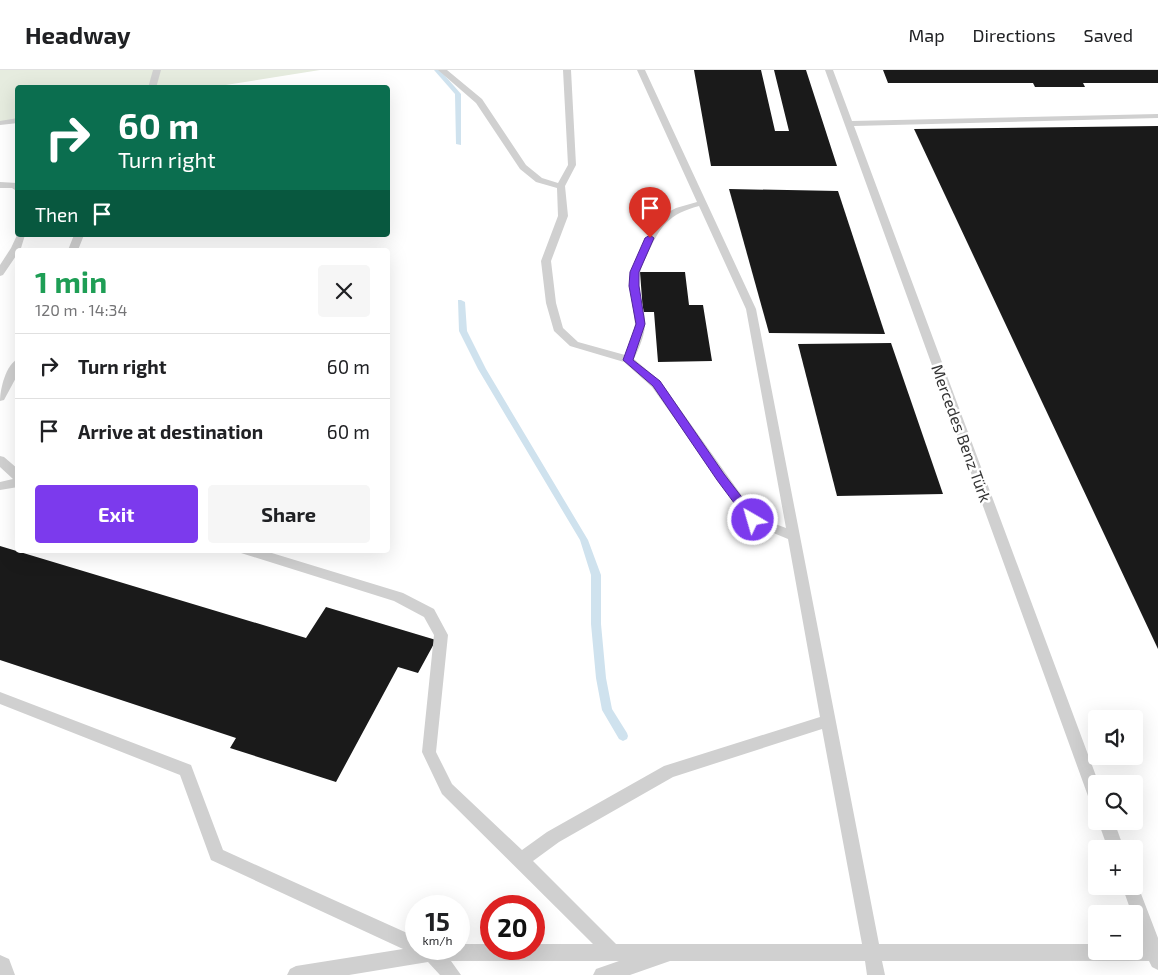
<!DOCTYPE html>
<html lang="en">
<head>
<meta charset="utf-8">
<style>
	:root { --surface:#fff; --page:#f6f6f6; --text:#202124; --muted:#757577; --line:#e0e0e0; --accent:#7c3aed }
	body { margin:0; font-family:"Exo 2",sans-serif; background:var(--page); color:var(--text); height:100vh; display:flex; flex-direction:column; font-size:19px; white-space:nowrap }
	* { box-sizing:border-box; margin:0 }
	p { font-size:16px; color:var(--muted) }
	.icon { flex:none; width:28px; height:28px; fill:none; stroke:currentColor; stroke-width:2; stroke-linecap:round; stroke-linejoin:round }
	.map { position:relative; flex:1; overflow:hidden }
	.details { position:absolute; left:15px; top:178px; width:375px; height:305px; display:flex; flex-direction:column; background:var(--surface); border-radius:5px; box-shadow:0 5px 20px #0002 }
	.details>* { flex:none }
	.hud { position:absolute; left:15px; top:15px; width:375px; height:152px; border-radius:5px; box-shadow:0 5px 20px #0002; background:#0b6e4f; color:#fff; overflow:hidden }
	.tools { position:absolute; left:1088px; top:640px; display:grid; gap:10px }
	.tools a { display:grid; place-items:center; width:55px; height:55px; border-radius:5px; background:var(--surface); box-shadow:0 5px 20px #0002; font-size:25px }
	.speed { position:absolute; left:405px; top:825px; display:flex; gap:10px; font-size:25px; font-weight:700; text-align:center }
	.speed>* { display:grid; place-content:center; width:65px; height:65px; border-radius:50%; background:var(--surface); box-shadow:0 5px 20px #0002; line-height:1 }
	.speed small { font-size:12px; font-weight:400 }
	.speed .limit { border:8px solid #d22; background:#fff; color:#111 }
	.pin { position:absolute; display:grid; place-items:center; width:42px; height:42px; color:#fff; margin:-51px -21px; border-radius:50% 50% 50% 0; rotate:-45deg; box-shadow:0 0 5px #0007 }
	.pin .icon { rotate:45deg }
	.me { position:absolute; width:55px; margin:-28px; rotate:322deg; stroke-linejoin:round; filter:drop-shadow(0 0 4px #0008) }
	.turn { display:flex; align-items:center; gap:18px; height:105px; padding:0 20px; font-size:22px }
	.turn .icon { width:65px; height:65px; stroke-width:2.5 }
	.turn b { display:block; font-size:35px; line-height:42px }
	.then { display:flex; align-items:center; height:48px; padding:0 20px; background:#0003; gap:10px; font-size:19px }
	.round { display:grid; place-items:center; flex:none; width:52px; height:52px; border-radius:5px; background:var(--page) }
	.overview { display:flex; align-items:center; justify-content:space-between; height:85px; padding:0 20px }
	h1 { font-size:30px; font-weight:700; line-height:38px; color:#1e9e55 }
	.action { display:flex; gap:10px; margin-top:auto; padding:10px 20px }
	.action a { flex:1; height:58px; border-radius:5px; background:var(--accent); color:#fff; font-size:20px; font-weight:700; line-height:58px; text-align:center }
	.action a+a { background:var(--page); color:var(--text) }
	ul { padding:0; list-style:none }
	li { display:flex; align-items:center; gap:15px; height:65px; padding:0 20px; border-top:1px solid var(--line) }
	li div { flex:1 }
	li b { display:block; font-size:19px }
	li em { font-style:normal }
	header { display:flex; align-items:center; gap:30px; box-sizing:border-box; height:70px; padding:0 25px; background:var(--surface); border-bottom:1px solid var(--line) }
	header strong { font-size:24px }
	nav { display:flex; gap:28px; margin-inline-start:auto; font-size:18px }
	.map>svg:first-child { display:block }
	.green { fill:#e6ecdf }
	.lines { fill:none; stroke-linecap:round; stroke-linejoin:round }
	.stream { fill:#cfe2ee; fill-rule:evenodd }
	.building { fill:#1a1a1a }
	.lane { fill:#d0d0d0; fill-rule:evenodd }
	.route { fill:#7c3aed; stroke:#51269a }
	.labels { text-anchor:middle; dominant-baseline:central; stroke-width:5; stroke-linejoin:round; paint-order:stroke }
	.street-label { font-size:16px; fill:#333; stroke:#fff }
</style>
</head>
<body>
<header>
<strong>Headway</strong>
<nav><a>Map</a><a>Directions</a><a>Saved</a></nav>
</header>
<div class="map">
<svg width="1158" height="905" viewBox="0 0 1158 905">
	<rect width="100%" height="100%" fill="#fff"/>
	<polygon class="green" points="0,0 320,0 213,17 18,18 17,50 0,53"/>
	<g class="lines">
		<g class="stream">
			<polygon points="434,0 440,0 461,24 461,75 456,74 455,24"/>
			<polygon points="458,230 461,230 465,232 467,261 486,299 588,470 601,505 601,554 606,608 612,639 627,663 628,666 627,669 623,671 619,669 602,640 596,608 591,554 591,505 580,470 478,299 459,261"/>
		</g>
	</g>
	<g class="building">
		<polygon points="694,0 761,0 775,61 789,61 774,0 806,0 837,96 711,96"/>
		<polygon points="883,0 1158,0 1158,13 1083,13 1085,17 1035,17 1033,13 888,13"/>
		<polygon points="1158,56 1158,579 914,59"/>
		<polygon points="729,119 838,121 885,264 769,263"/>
		<polygon points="640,202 685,202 689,235 703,235 712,291 658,292 654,242 643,242"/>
		<polygon points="891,273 943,424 837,426 798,274"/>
		<polygon points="0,476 306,568 326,537 436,570 418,603 398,597 336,712 230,678 236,668 0,590"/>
	</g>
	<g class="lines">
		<g class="lane">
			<polygon points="153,0 161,0 156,18 148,18"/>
			<path d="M438 0H447L482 29 526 95 542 108 558 113 568 95 563 0H571L576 95 565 116 568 146 551 191 556 233 563 258 578 272 625 285 632 268 635 254 629 208 644 172 661 146 676 138 697 132 637 0H645L756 239 879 874H1096V881H1134V874H1143L1134 844H1132L1122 816H1134V810L1138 816 1158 868V900L1152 897 1149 891H882L885 905H867L865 891H670L630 905H593L596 899 619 891H451L461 905H440L428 892 349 905H287L290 899 296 896 403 879 211 790 180 705 0 634V622L191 695 223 780 416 867V879H459V874H491V879H534V874H593L442 724 422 682 434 565 424 547 394 531 241 483 240 480H262L403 523 434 539 448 565 436 682 452 714 522 780 547 762 664 696 820 647 788 469 749 453 652 317 624 292 570 276 554 261 546 233 541 191 558 146 557 118 536 112 520 99 476 33ZM699 136 746 239 786 458 757 447 660 311 634 289C641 274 648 259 644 242 642 232 639 222 639 211 639 201 644 192 648 183 661 155 669 144 699 136ZM822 659 862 874H616L533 791 559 772 673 707Z"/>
			<polygon points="825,0 833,0 852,51 1158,44 1158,48 854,56 1099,714 1096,714 1096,733 1091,731 1088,726"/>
			<polygon points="18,48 18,53 0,55 0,51"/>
			<polygon points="0,112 17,113 18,122 12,118 0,118"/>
			<polygon points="18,163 18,165 25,165 21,178 18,180 18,183 3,205 0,206 0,195 11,178"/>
			<polygon points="74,165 84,165 78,180 68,180"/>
			<path d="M18 289V304L4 330 0 331C0 319 6 294 18 289Z"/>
			<polygon points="0,386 4,387 18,399 18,417 0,420 0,412 13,409 0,397"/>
			<polygon points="1098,751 1114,751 1124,779 1108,779"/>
			<polygon points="0,885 9,889 15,905 0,905"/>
		</g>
	</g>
	<polygon class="route" points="650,165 654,168 639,202 639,216 645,254 633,290 660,311 724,404 757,447 759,450 757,453 749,453 717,410 653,316 623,290 636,254 629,216 630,202 645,168"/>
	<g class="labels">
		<g class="street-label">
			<text transform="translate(962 363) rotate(70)">Mercedes Benz Türk</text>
		</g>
	</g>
</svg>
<div class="tools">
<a><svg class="icon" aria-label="sound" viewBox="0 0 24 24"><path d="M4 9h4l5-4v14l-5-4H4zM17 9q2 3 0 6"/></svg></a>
<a><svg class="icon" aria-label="search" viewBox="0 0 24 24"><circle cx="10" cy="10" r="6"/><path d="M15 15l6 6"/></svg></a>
<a>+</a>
<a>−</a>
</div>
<div class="speed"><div>15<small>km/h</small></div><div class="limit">20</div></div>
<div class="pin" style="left:650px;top:168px;background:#d93025"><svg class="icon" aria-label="arrive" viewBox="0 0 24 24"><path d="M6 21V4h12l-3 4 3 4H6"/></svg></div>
<svg class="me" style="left:753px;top:450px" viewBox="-20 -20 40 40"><circle r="17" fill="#7c3aed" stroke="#fff" stroke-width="3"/><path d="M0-11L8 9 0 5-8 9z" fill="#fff"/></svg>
<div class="hud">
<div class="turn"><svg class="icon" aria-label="right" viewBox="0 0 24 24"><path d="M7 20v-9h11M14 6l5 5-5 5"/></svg><div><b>60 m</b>Turn right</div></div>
<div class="then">Then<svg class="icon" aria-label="arrive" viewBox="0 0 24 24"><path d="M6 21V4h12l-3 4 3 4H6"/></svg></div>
</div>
<section class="details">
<div class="overview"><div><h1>1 min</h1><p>120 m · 14:34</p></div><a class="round"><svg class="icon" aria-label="close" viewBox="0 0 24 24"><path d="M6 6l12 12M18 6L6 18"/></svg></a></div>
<ul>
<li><svg class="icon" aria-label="right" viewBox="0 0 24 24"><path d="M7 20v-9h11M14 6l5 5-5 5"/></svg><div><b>Turn right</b></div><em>60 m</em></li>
<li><svg class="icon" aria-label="arrive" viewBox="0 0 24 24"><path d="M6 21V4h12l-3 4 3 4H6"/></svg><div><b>Arrive at destination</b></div><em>60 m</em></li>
</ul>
<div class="action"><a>Exit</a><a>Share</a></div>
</section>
</div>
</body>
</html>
